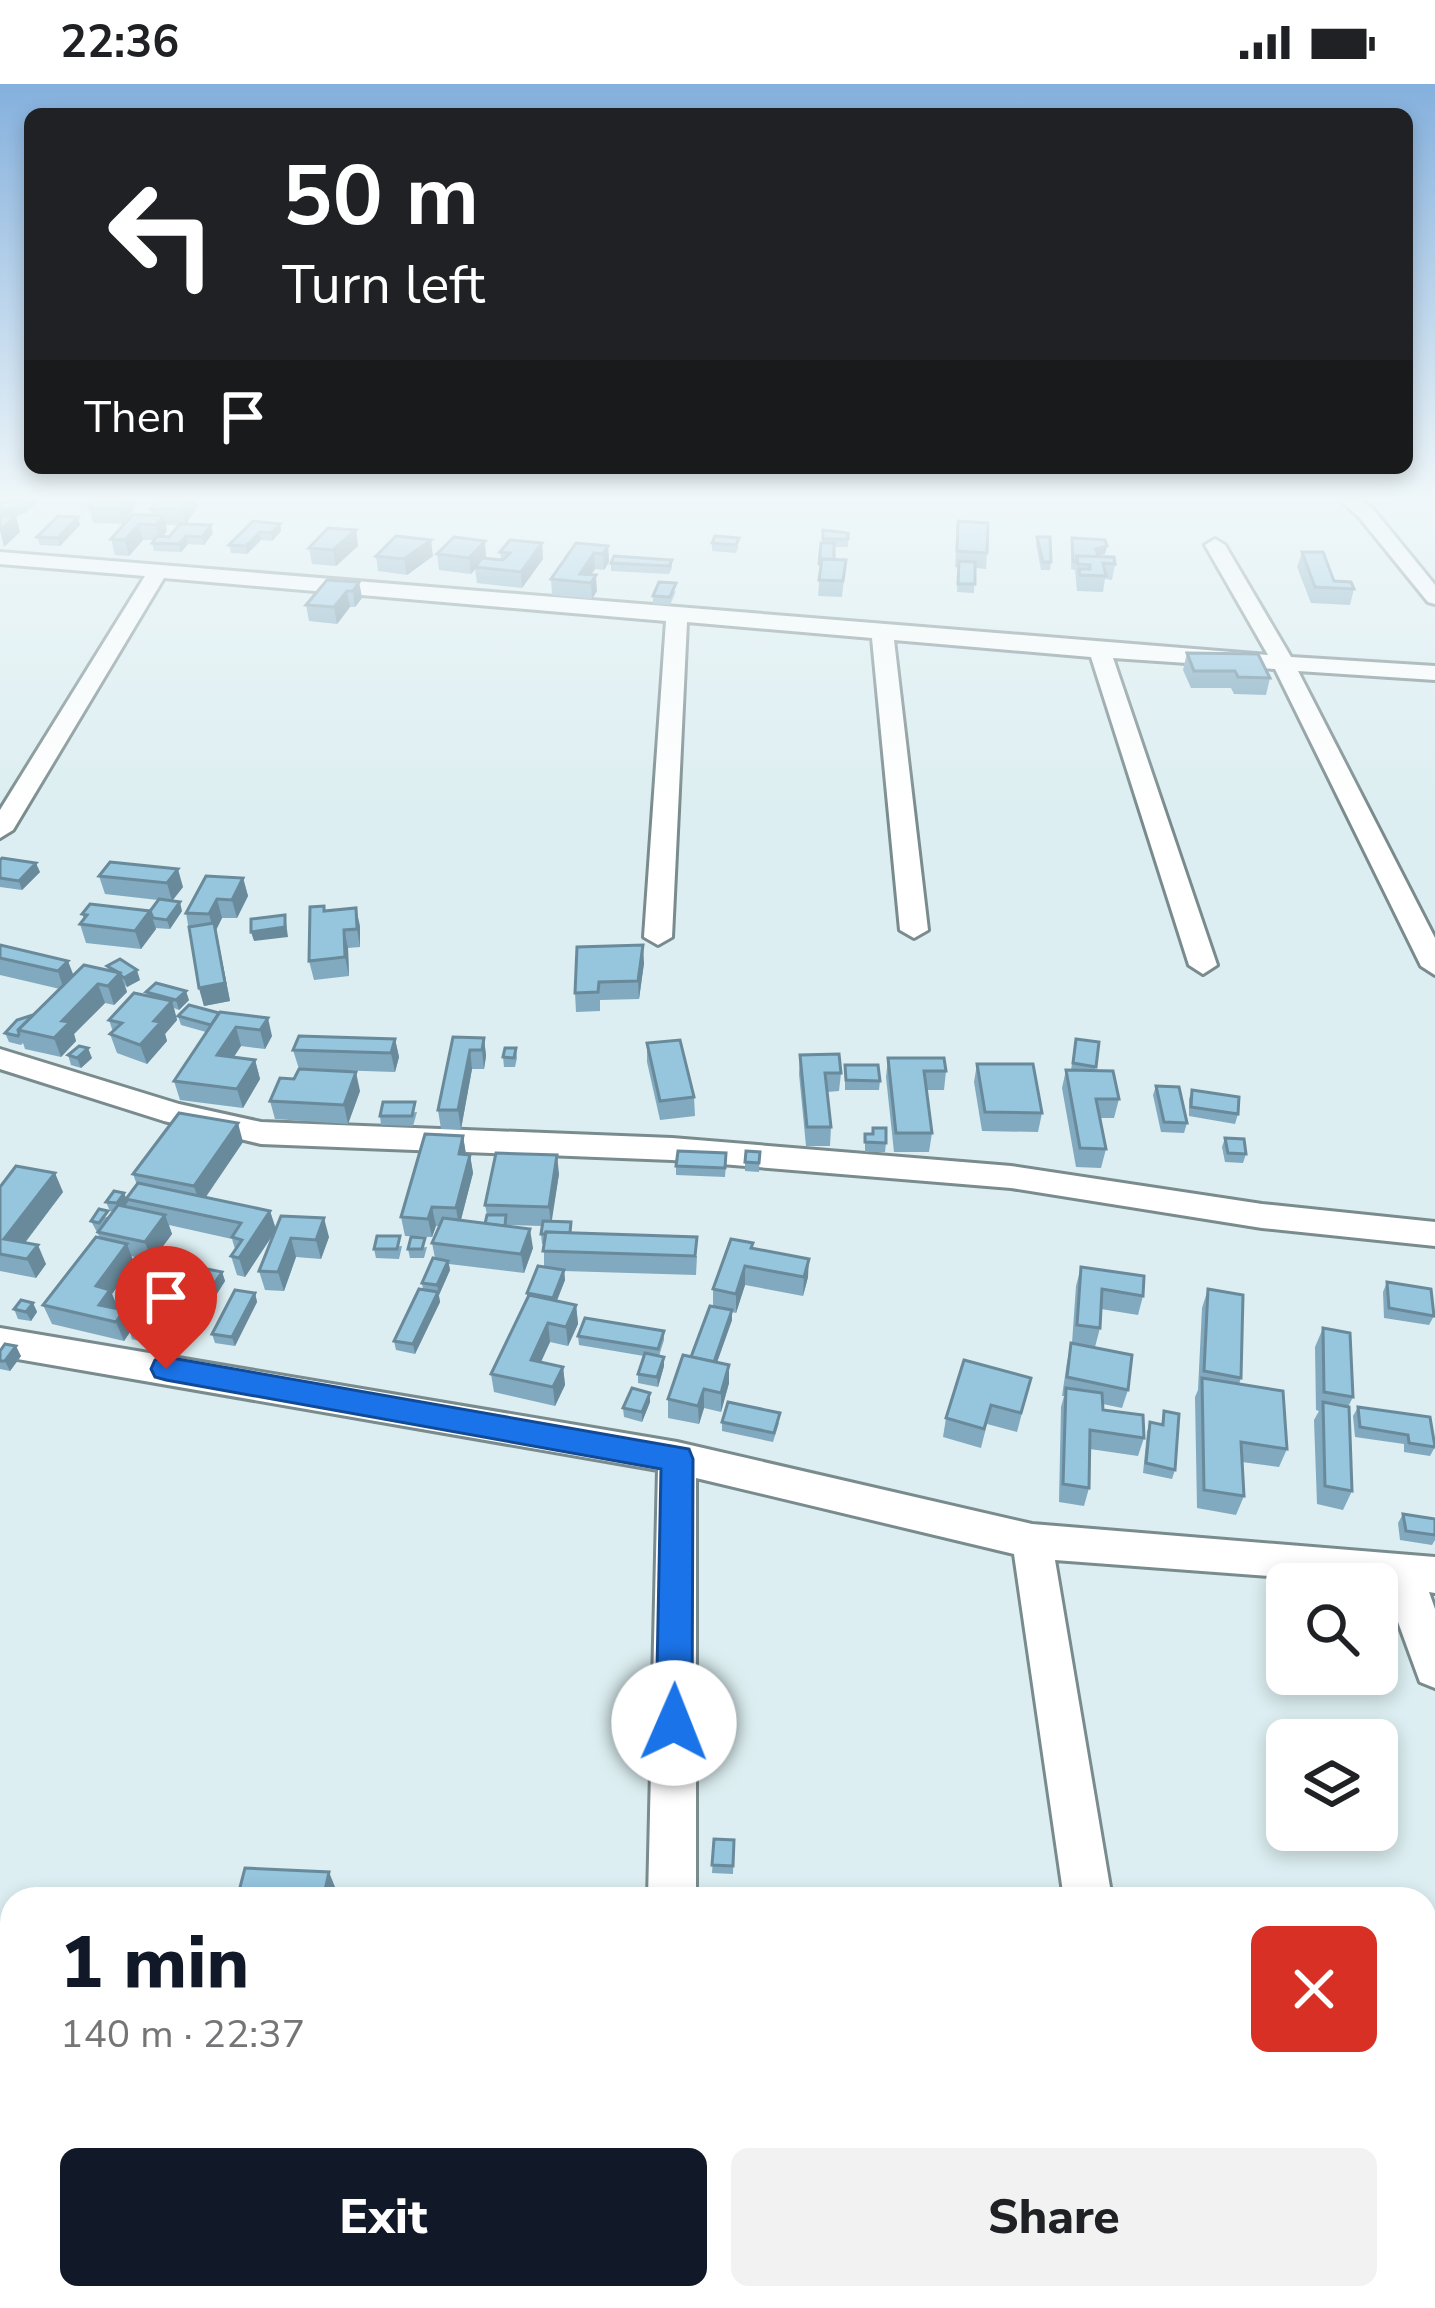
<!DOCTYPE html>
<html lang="en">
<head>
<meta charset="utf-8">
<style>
	:root { --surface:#fff; --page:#f2f2f2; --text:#202124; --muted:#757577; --accent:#111827 }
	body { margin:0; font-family:"Nunito Sans",sans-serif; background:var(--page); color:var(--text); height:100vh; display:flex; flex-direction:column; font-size:45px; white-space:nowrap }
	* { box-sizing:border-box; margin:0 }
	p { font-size:39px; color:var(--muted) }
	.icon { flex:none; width:66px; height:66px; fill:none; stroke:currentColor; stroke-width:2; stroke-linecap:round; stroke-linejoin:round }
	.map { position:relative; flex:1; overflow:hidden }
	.sheet { position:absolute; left:0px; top:1803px; width:1437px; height:423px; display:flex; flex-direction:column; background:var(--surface); border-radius:36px 36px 0 0; box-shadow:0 6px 18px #0003 }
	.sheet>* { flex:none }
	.banner { position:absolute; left:24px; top:24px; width:1389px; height:366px; border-radius:18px; box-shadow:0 6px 18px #0003; background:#202124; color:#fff; overflow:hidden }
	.buttons { position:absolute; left:1266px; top:1479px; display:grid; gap:24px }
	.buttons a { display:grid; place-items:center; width:132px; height:132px; border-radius:18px; background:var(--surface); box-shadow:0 6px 18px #0003; font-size:60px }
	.pin { position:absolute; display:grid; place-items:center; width:102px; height:102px; color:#fff; margin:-123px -51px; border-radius:50% 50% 50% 0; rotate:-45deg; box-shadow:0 0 12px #0007 }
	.pin .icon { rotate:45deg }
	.me { position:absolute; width:132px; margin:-66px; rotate:1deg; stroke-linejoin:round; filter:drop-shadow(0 0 9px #0008) }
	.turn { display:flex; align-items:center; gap:42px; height:252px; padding:0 60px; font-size:54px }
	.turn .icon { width:156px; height:156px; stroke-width:2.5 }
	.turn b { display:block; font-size:84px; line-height:102px }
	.then { display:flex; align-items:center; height:114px; padding:0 60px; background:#0003; gap:24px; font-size:45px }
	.round { display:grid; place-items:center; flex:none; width:126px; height:126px; border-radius:18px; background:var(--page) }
	.head { display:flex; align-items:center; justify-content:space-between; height:204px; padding:0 60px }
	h1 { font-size:72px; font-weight:800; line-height:90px; color:var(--accent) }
	.cta { display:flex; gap:24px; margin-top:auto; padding:24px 60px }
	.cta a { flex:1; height:138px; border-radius:18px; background:var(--accent); color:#fff; font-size:48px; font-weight:800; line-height:138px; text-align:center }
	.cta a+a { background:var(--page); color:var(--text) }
	.status { display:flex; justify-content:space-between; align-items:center; height:84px; padding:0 60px; background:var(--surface); direction:ltr }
	.status svg { height:33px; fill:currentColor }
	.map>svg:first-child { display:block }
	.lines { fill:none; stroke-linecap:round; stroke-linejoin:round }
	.minor-casing { stroke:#7a8b8e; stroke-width:6 }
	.minor { fill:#fff; fill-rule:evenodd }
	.wall { fill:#81a9bf; fill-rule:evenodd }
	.shaded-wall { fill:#698a9b }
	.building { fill:#96c5de; stroke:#698a9b; stroke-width:3 }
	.route { fill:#1a73e8; stroke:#114b97; stroke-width:3 }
</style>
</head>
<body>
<div class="status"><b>22:36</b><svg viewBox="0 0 49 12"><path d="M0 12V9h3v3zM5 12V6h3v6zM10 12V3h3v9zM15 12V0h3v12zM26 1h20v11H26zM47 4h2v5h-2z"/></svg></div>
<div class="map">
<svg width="1435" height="2224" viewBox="0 0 1435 2224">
	<rect width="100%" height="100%" fill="#dceef1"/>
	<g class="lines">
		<g class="minor-casing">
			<g id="minor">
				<polygon points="1340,416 1361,416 1373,425 1435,501 1435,520 1428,518 1359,433"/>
				<polygon points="1215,455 1225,461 1291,573 1435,582 1435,596 1298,587 1435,854 1435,891 1421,882 1275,585 1113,574 1217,881 1203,890 1189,881 1091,573 894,556 928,846 914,854 900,846 872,554 687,538 672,853 658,861 644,853 666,537 164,494 13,746 0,754 0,726 145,492 0,480 0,468 1268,571 1205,461"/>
				<polygon points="0,965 179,1020 261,1038 672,1054 1011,1082 1262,1120 1435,1138 1435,1162 1262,1144 1011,1104 672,1076 261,1060 164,1037 0,985"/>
				<polygon points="0,1244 677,1358 1032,1440 1435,1473 1435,1509 1429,1508 1435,1525 1435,1604 1420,1598 1386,1505 1377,1500 1055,1476 1112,1815 1064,1815 1014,1470 696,1394 696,1815 648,1815 658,1386 0,1272"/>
				<rect x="639" y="2214" width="56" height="10"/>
				<polygon points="1122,2214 1178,2214 1180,2224 1124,2224"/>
			</g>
		</g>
		<use href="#minor" class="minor"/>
	</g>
	<g class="wall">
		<path d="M198 421 186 440 213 449 204 461 188 460 181 468 154 467 152 459 154 456H143L129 472 115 471 111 455 153 431 151 425ZM166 441H179L169 453 163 452 167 447Z"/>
		<polygon points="89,424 135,424 122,440 93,439"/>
		<polygon points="78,433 80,441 60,462 40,461 37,453"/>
		<polygon points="958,437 987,469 986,485 975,484 974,509 957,508 958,484 955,483"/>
		<polygon points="280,440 281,447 272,457 261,456 247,470 231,469 229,461"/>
		<polygon points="356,446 358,462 336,482 312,480 309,464"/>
		<polygon points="823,446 848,449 848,463 834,463 834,476 846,476 842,513 818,512"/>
		<polygon points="1037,453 1051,478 1050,486 1041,486 1036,460"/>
		<polygon points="1072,454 1105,470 1098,472 1115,480 1112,496 1105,495 1103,508 1077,507 1075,486 1071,485"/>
		<polygon points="542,459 543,475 522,504 477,499 475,485 471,490 439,486 437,470 501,476 500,468"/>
		<polygon points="576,459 608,462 609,478 604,486 595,485 591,491 597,507 592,515 552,511 551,495"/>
		<polygon points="712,459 739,462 736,469 712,467"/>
		<polygon points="1302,468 1334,497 1354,505 1350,521 1311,519 1297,483"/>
		<polygon points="376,472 433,472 407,491 378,487"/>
		<polygon points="672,476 672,484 669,490 611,487 611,479"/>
		<polygon points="359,498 362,514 355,523 350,523 337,540 309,537 306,521"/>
		<polygon points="676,507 670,521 653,520 653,512"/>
		<polygon points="1187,569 1270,594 1266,611 1234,610 1231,604 1191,604 1183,586"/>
		<polygon points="0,776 40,788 22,806 0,803"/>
		<polygon points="110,778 183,803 172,817 182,827 170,845 155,844 156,845 141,865 86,859 80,840 84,835 82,830 150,827 158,816 105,810 99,792"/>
		<polygon points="243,794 248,812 237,834 222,834 216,846 230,917 204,922 199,904 186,829"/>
		<polygon points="325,827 360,842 360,863 348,864 349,892 314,896 309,877"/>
		<polygon points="0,861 74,891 108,886 107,882 140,896 127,903 125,901 127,908 114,921 105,919 74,950 76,957 61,973 25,965 23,959 21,961 9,958 5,949 33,931 60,905 0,891"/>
		<polygon points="644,879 639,915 600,916 600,927 576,928 575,909"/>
		<polygon points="146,908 189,916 179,926 174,924 177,936 165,950 167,957 147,980 117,969 110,950 113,948 109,936 148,912"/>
		<polygon points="219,929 272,952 265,965 241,962 233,973 255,976 260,995 243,1024 180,1016 174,997 206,948 181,941 178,932"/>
		<polygon points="453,953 484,954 486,972 484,985 472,985 461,1045 441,1045 438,1026"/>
		<polygon points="395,955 399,973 395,988 303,985 360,1007 348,1040 275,1035 270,1017 294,995 299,985 293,966"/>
		<polygon points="1076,955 1099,958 1095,986 1119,1015 1114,1034 1100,1034 1106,1065 1101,1084 1076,1083 1062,1004 1066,986 1071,986"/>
		<polygon points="647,959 694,1013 695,1032 660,1036 647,978"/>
		<polygon points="516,964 517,974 515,983 504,983 503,973"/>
		<polygon points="68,971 92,974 81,984 71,981"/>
		<polygon points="800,971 841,989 839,1007 827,1008 831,1043 830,1062 806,1062 799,990"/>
		<polygon points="888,974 946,987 944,1006 926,1006 932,1049 929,1068 894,1068 886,993"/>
		<polygon points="977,980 1042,1029 1038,1048 982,1047 974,998"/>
		<polygon points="845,981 880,997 879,1006 845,1006"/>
		<polygon points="1156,1002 1187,1039 1184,1049 1161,1048 1153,1011"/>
		<polygon points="1192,1006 1238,1030 1235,1040 1189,1032 1189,1015"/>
		<polygon points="417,1028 413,1042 381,1041 380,1032"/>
		<polygon points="865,1050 886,1059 885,1068 865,1068"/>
		<polygon points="463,1052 466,1070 470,1071 473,1089 461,1136 485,1140 487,1131 485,1121 559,1090 551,1137 572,1149 697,1172 696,1191 564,1187 565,1196 557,1217 576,1221 578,1240 568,1262 550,1258 541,1278 563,1283 565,1301 555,1322 494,1308 491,1290 527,1214 527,1209 544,1183 544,1160 542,1160 541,1150 542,1142 508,1141 533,1164 524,1189 449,1180 450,1186 439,1211 440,1218 415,1270 396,1266 394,1257 423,1206 422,1199 435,1174 432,1159 439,1142 436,1142 432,1153 405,1152 401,1133"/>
		<polygon points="1225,1054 1246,1070 1243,1079 1225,1078 1222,1063"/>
		<polygon points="243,1058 206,1113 270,1127 276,1145 329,1153 321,1175 296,1173 284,1207 265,1206 259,1187 274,1149 245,1193 237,1191 231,1172 235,1165 232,1155 169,1141 172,1150 152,1177 131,1172 134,1179 112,1210 118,1225 117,1221 158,1204 188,1201 195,1220 160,1263 132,1255 130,1248 124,1257 52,1240 43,1221 100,1154 91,1137 110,1132 113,1128 110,1127 106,1118 126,1115 137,1101 133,1090"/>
		<polygon points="760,1068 759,1088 745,1087 745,1078"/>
		<polygon points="726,1079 725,1093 676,1091 676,1082"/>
		<polygon points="0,1103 63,1108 25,1159 46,1180 36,1194 0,1187"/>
		<polygon points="753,1159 753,1164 808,1193 803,1212 745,1201 736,1229 732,1228 732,1236 717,1278 729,1299 721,1328 704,1324 699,1340 668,1334 668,1315 691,1273 713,1222 713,1205"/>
		<polygon points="402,1162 399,1175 376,1174 374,1165"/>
		<polygon points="427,1163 424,1174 410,1174 408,1165"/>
		<polygon points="1081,1183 1143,1212 1138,1231 1101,1225 1100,1244 1095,1263 1128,1306 1122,1324 1103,1320 1103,1326 1144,1354 1138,1372 1090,1365 1089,1404 1084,1422 1059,1418 1061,1323 1064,1312 1062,1312 1067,1278 1072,1259 1076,1202"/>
		<polygon points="222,1188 225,1197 213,1216 198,1212 194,1203"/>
		<polygon points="1387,1198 1434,1232 1429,1241 1384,1234 1383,1208"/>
		<polygon points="1208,1205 1241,1294 1239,1300 1287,1365 1279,1383 1242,1378 1244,1412 1236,1431 1197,1424 1195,1313 1198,1306 1202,1224"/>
		<polygon points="255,1209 257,1218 235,1262 215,1259 212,1250"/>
		<polygon points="33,1219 37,1228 31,1237 18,1235 14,1225"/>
		<polygon points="1323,1244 1353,1313 1348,1323 1352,1407 1343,1426 1317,1420 1314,1336 1319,1327 1316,1326 1315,1263"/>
		<polygon points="664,1247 664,1256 659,1272 664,1273 664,1282 658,1303 638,1299 638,1290 644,1272 579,1261 578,1252"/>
		<polygon points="0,1267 21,1272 10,1287 0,1285"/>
		<polygon points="1031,1294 1017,1348 987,1340 981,1364 943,1353 946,1334"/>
		<polygon points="650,1309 650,1318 642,1338 624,1333 623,1324"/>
		<polygon points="1358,1323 1435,1363 1430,1372 1404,1368 1404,1360 1355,1353 1353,1332"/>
		<polygon points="1164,1327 1175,1386 1172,1395 1143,1389 1147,1348 1150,1338 1161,1341"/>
		<polygon points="722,1338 779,1339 773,1358 722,1347"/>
		<polygon points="1403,1430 1435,1435 1435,1456 1432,1461 1400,1456 1398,1439"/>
		<polygon points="714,1755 734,1756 733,1790 712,1789"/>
	</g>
	<g class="shaded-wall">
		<polygon points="30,416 36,416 37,419 26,429 0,435 0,427"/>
		<polygon points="125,416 134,416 135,424 122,440 118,424"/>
		<polygon points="188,416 197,416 198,421 186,441 182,425"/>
		<polygon points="16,432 20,448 4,463 0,446"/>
		<polygon points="164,432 167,447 160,456 156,441"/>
		<polygon points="78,433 80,441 60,462 58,454"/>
		<polygon points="139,440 143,456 129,472 125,456"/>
		<polygon points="280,440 281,447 272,457 271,449"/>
		<polygon points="211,441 213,449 204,461 202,453"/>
		<polygon points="356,446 358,462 336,482 333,466"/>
		<polygon points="260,448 261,456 247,470 246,462"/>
		<polygon points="186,452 188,460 181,468 179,460"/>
		<polygon points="431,456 433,472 407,491 404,475"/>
		<polygon points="485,457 486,473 471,490 469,474"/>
		<polygon points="542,459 543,475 522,504 521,488"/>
		<polygon points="608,462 609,478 604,486 603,470"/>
		<polygon points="1107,462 1105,470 1095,473 1096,465"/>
		<polygon points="594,469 595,485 586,498 580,490"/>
		<polygon points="596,491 597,507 592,515 591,499"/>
		<polygon points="359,498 362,514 355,523 353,507"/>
		<polygon points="347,507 350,523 337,540 334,523"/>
		<polygon points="36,779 40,788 22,806 19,797"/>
		<polygon points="178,785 183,803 172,817 167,799"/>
		<polygon points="243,794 248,812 237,834 232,816"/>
		<polygon points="217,815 222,834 216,846 230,917 204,922 199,904 214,849 209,830"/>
		<polygon points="180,818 182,827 170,845 167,836"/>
		<polygon points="356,824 360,842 360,863 357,845"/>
		<polygon points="150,827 156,845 141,865 135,847"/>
		<polygon points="285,831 288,853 254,857 251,848"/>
		<polygon points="344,846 348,864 349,892 345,873"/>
		<polygon points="643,861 644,879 639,915 638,897"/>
		<polygon points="68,877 75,895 64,906 58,887"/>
		<polygon points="137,886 140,896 127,903 124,894"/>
		<polygon points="120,889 127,908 114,921 108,902"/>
		<polygon points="98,900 105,919 74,950 76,957 61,973 54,954 62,937"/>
		<polygon points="186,907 189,916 179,926 176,916"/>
		<polygon points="172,917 177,936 165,950 167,957 147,980 140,961 154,937"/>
		<polygon points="268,934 272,952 265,965 260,946"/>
		<polygon points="236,943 241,962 223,990 217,971"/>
		<polygon points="484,954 486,972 484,985 482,966"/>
		<polygon points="395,955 399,973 395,988 391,969"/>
		<polygon points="88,964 92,974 81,984 77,974"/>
		<polygon points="470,966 472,985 461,1045 458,1026"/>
		<polygon points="255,976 260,995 243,1024 237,1005"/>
		<polygon points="356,988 360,1007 348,1040 344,1021"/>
		<polygon points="238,1039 243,1058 200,1121 194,1102"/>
		<polygon points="463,1052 466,1071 459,1070"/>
		<polygon points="470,1071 473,1089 459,1143 456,1124"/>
		<polygon points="557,1071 559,1090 551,1142 549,1123"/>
		<polygon points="55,1089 63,1108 13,1174 4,1155"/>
		<polygon points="124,1109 128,1118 120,1129 117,1119"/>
		<polygon points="432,1123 436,1142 432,1153 428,1135"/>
		<polygon points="270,1127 276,1146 245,1193 239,1174"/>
		<polygon points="165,1131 172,1150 152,1177 145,1158"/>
		<polygon points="324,1134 329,1153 321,1175 316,1156"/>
		<polygon points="530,1145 533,1164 524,1189 521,1170"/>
		<polygon points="291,1154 296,1173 284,1207 278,1188"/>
		<polygon points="127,1160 134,1179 112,1210 118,1224 99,1221 96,1202"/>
		<polygon points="38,1161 46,1180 36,1194 27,1175"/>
		<polygon points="809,1175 808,1193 803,1212 804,1193"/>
		<polygon points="448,1177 450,1186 439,1211 437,1201"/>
		<polygon points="745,1182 745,1201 736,1229 736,1210"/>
		<polygon points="564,1186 565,1196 554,1223 553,1214"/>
		<polygon points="222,1188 225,1197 213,1216 210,1206"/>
		<polygon points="188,1201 195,1220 160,1263 153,1245"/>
		<polygon points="438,1208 440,1218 415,1270 413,1260"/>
		<polygon points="255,1209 257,1218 235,1262 232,1253"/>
		<polygon points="33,1219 37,1228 31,1237 26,1228"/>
		<polygon points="576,1221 578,1240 568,1262 566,1243"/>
		<polygon points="124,1226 128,1237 124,1236 130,1248 124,1257 116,1238"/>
		<polygon points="732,1226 732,1236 714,1287 714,1278"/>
		<polygon points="548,1239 550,1258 533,1295 531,1276"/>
		<polygon points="16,1262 21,1272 10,1287 5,1277"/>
		<polygon points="664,1273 664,1282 658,1303 657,1293"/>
		<polygon points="729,1281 729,1299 721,1328 721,1309"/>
		<polygon points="563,1283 565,1301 555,1322 553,1303"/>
		<polygon points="704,1305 704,1324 699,1340 698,1322"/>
		<polygon points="650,1309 650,1318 642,1338 642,1328"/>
		<polygon points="329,1788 335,1803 333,1815 323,1815"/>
		<polygon points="48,2214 78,2214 76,2224 45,2224"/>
	</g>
	<g class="building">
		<polygon points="6,416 30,416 23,422 0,427 0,422"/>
		<polygon points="95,416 125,416 118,424 89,424"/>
		<polygon points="157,416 188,416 182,425 151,425"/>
		<polygon points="133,430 164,432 156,441 139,440 125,456 111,455"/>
		<polygon points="0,431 16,432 0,446"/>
		<polygon points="58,432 78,433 58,454 37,453"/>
		<polygon points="253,437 280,440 271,449 260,448 246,462 229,461"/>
		<polygon points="958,437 988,439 987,469 957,467"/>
		<polygon points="180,440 211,441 202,453 186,452 179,460 152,459 157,452 169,453"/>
		<polygon points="328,444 356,446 333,466 309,464"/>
		<polygon points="823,446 848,449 848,455 823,455"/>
		<polygon points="396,452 431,456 404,475 376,472"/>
		<polygon points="715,452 739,454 736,461 712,459"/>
		<polygon points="454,453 485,457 469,474 437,470"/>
		<polygon points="1037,453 1050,453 1051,478 1043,478"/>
		<polygon points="1072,454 1105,456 1107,462 1096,465 1098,473 1077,472 1076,478 1073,477"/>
		<polygon points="510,456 542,459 521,488 475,483 482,474 503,476 510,469 500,468"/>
		<polygon points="576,459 608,462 603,470 594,469 580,490 596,491 591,499 551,495"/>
		<polygon points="821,459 834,459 834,476 822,475 819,481"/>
		<polygon points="1302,468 1323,468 1334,497 1351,498 1354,505 1315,503"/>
		<polygon points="614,472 672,476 669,482 611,479"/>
		<polygon points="1077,472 1114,473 1115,480 1103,479 1106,492 1080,491 1079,485 1090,485 1090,481 1078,480"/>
		<polygon points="822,475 846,476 843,497 819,496"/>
		<polygon points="959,477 975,478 975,500 958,500"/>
		<polygon points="327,496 359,498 353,507 347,507 334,523 306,521"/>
		<polygon points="659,498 676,499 670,513 653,512"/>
		<polygon points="1187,569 1258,570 1270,594 1238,593 1235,587 1194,587"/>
		<polygon points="2,774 36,779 19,797 0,794 0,776"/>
		<polygon points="110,778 178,785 167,799 99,792"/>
		<polygon points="206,792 243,794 232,816 217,815 209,830 186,829"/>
		<polygon points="159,815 180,818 167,836 153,834 150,827 145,834"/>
		<polygon points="90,820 150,827 135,847 80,840 87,831 82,830"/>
		<polygon points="324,822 324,827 356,824 357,845 344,846 345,873 309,877 310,823"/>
		<polygon points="285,831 285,843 251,848 251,835"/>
		<polygon points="214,839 225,899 199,904 189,843"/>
		<polygon points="0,861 68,877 58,887 0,874"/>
		<polygon points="643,861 638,897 599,898 598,908 575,909 577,863"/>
		<polygon points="120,875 137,886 124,894 119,890 120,889 107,882"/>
		<polygon points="84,881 120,889 108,902 98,900 62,937 70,938 54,954 18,946"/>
		<polygon points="156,899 186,907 176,916 146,908"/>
		<polygon points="134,909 172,917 154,937 161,938 140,961 110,950 122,939 109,936"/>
		<polygon points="189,921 219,929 211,941 178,932"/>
		<polygon points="220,928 268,934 260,946 236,943 217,971 255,976 237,1005 174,997"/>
		<polygon points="33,931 18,946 19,950 18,952 5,949 17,936"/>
		<polygon points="299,952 395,955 391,969 293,966"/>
		<polygon points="453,953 484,954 482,966 470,966 458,1026 438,1026"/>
		<polygon points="1076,955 1099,958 1096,983 1073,979"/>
		<polygon points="680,956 694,1013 660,1017 647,959"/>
		<polygon points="79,962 88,964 77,974 68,971"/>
		<polygon points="505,964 516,964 514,974 503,973"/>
		<polygon points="839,970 841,989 825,989 831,1043 807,1043 800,971"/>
		<polygon points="888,974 944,974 946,987 924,987 932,1049 896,1049"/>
		<polygon points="977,980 1033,980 1042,1029 985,1028"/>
		<polygon points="845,981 878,981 880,997 846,996"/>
		<polygon points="299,985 356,988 344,1021 270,1017 280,994 294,995"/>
		<polygon points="1066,986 1113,987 1119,1015 1096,1015 1106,1065 1080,1064"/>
		<polygon points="1156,1002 1179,1003 1187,1039 1164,1038"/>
		<polygon points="1192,1006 1239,1013 1238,1030 1191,1023"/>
		<polygon points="383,1018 415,1018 412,1032 380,1032"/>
		<polygon points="179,1029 238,1039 194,1102 133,1090"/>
		<polygon points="873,1044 886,1044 886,1059 865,1058 865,1050 873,1050"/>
		<polygon points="425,1050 463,1052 459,1070 470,1071 456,1124 432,1123 428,1135 401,1133"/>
		<polygon points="1225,1054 1244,1055 1246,1070 1228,1069"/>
		<polygon points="678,1067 726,1069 725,1084 676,1082"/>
		<polygon points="746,1067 760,1068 759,1079 745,1078"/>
		<polygon points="496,1069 557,1071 549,1123 485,1121"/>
		<polygon points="16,1082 55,1089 4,1155 38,1161 27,1175 0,1170 0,1103"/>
		<polygon points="138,1099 270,1127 239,1174 231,1172 242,1156 232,1153 241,1139 126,1115"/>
		<polygon points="114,1107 124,1109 117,1119 106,1118"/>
		<polygon points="118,1121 165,1131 145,1158 98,1148"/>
		<polygon points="99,1125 108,1127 99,1139 91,1137"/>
		<polygon points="487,1131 506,1131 505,1142 485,1140"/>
		<polygon points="281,1132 324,1134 316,1156 291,1154 278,1188 259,1187"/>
		<polygon points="443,1134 530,1145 521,1170 432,1159"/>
		<polygon points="543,1137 571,1138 570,1149 546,1148 545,1150 541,1150"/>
		<polygon points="546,1148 697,1153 695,1172 543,1167"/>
		<polygon points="377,1152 400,1152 397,1165 374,1165"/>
		<polygon points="96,1153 127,1160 96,1202 110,1206 99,1221 124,1226 116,1238 43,1221"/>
		<polygon points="411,1153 425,1154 422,1165 408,1165"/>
		<polygon points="731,1155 753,1159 751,1164 809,1175 804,1193 745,1182 736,1210 713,1205"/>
		<polygon points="433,1174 448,1177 437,1201 422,1199"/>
		<polygon points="538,1182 564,1186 553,1214 527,1209"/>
		<polygon points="1081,1183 1144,1192 1143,1212 1102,1205 1100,1244 1077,1241"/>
		<polygon points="207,1185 222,1188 210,1206 194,1203"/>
		<polygon points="166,1195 188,1201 153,1245 124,1236 133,1226 117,1221 136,1198 158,1204"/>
		<polygon points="1387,1198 1431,1205 1434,1232 1389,1224"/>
		<polygon points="419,1205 438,1208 413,1260 394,1257"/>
		<polygon points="1208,1205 1243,1211 1241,1294 1204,1287"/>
		<polygon points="235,1206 255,1209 232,1253 212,1250"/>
		<polygon points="529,1211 576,1221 566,1243 548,1239 531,1276 563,1283 553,1303 491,1290"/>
		<polygon points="21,1216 33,1219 26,1228 14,1225"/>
		<polygon points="710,1222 732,1226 714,1278 691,1273"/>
		<polygon points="585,1234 664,1247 658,1265 578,1252"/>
		<polygon points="1323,1244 1350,1249 1353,1313 1324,1308"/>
		<polygon points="1071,1259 1132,1271 1128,1306 1067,1293"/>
		<polygon points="5,1260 16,1262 5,1277 0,1277 0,1267"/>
		<polygon points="645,1269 664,1273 657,1293 638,1290"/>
		<polygon points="683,1271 729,1281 721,1309 704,1305 698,1322 668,1315"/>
		<polygon points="964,1276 1031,1294 1021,1329 991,1321 984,1345 946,1334"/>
		<polygon points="1202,1294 1283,1307 1287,1365 1241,1358 1244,1412 1204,1406"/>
		<polygon points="632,1304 650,1309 642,1328 623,1324"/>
		<polygon points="1066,1304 1102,1309 1103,1326 1143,1331 1144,1354 1090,1346 1089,1404 1063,1400"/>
		<polygon points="728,1318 780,1329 774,1349 722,1338"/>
		<polygon points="1323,1318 1349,1323 1352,1407 1325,1402"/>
		<polygon points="1358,1323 1430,1333 1435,1363 1409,1359 1408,1351 1360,1343"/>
		<polygon points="1164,1327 1179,1330 1175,1386 1146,1379 1150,1338 1163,1341"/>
		<polygon points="1403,1430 1435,1435 1435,1451 1406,1447"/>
		<polygon points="714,1755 734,1756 733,1782 712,1781"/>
		<polygon points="245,1784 329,1788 323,1815 237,1815"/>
		<polygon points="0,2193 12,2193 12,2214 48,2214 45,2224 0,2224"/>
	</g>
	<linearGradient id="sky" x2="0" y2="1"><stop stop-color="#84b0dd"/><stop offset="0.57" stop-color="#eff7f9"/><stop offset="1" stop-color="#eff7f9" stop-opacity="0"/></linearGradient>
	<rect width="1435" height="727" fill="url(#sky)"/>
	<polygon class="route" points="166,1273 689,1365 693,1375 692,1639 687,1651 674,1656 661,1651 656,1639 661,1385 166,1296 155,1293 151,1285 155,1276"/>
</svg>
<div class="buttons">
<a><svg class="icon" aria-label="search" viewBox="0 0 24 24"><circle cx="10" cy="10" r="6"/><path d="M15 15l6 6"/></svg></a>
<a><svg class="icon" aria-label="layers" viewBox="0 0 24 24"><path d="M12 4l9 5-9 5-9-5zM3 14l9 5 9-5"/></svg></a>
</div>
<div class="pin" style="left:166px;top:1285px;background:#d93025"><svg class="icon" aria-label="arrive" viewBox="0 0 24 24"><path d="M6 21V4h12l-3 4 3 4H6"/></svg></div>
<svg class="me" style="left:674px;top:1639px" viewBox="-20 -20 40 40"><circle r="19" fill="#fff"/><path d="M0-13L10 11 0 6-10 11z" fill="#1a73e8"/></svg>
<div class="banner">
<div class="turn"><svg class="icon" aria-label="left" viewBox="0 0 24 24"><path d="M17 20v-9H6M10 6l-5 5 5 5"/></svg><div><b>50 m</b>Turn left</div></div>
<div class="then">Then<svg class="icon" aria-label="arrive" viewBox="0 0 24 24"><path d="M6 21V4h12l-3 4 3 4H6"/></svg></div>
</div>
<section class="sheet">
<div class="head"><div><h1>1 min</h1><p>140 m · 22:37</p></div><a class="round" style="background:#d93025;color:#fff"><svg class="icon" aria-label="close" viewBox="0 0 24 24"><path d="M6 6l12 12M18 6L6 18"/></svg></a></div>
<div class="cta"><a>Exit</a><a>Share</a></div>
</section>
</div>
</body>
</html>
